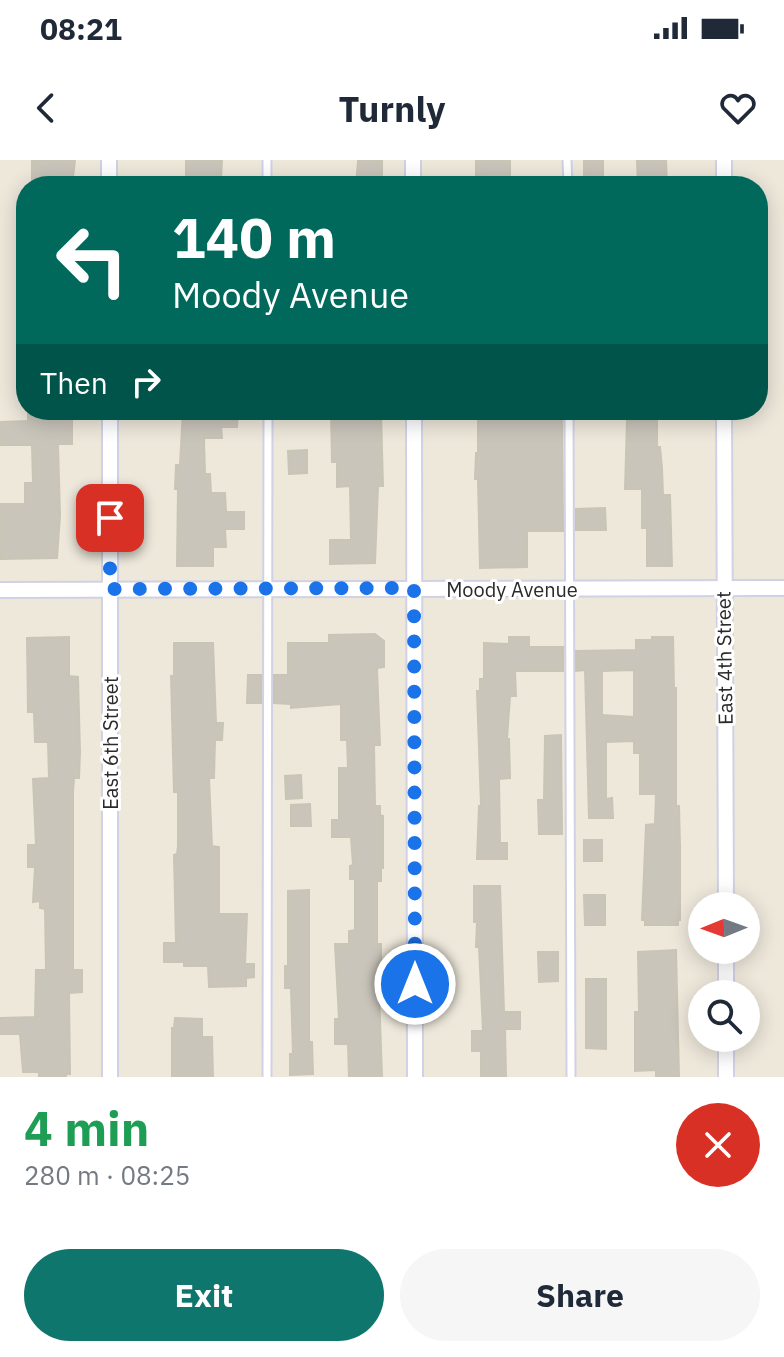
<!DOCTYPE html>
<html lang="en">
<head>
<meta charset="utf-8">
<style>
	:root { --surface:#fff; --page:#f6f6f7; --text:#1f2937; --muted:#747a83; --accent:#0f766e }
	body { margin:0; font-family:"IBM Plex Sans",sans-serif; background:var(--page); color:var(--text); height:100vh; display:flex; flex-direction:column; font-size:30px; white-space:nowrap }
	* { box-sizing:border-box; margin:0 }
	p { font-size:26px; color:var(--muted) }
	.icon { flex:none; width:44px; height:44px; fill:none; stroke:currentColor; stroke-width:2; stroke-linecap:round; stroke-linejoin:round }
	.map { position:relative; height:917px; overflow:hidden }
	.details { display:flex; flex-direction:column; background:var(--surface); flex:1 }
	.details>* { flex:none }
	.top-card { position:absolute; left:16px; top:16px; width:752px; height:244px; border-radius:32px; box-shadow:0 4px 20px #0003; background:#00695c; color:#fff; overflow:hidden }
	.needle { width:52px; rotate:269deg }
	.fabs { position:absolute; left:688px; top:732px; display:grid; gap:16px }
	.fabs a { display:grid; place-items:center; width:72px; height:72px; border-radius:50%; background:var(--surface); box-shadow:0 4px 20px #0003; font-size:40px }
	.pin { position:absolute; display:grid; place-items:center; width:68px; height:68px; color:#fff; margin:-34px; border-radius:16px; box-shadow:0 4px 12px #0006 }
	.me { position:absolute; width:88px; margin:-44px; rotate:0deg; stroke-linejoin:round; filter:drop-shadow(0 0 6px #0008) }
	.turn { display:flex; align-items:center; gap:28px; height:168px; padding:0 24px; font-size:36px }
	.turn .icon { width:104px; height:104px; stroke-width:2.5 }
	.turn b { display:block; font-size:56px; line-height:68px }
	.then { display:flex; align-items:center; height:76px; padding:0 24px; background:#0003; gap:16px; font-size:30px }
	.round { display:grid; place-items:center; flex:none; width:84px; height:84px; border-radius:42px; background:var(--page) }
	.summary { display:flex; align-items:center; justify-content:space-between; height:136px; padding:0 24px }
	h1 { font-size:48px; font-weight:800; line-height:60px; color:#1e9e55 }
	.action { display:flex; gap:16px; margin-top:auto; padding:16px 24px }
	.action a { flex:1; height:92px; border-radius:48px; background:var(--accent); color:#fff; font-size:32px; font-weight:800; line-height:92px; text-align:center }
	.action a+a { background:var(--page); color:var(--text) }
	.status { display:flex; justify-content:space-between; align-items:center; height:56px; padding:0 40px; background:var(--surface); direction:ltr }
	.status svg { height:22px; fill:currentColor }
	header { display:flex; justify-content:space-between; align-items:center; height:104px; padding:0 24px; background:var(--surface); font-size:36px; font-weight:800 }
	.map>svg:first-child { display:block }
	.building { fill:#c9c5bb; stroke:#c9c4b4; stroke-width:2; fill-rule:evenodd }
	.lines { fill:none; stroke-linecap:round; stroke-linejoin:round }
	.lane-casing { stroke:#d0d1e4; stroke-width:11 }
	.street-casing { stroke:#d0d1e4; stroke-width:18 }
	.lane { stroke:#fff; stroke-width:7 }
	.street { stroke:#fff; stroke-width:14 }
	.route { stroke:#1a73e8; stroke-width:14; stroke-dasharray:0 25.2 }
	.labels { text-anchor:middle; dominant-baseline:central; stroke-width:6; stroke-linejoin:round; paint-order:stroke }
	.street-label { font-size:20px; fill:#2a2a2a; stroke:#fff }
</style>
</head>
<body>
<div class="status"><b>08:21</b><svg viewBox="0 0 49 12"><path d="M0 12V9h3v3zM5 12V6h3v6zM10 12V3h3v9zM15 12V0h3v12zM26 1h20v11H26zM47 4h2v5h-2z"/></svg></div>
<header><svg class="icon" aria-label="back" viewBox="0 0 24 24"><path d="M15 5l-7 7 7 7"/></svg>Turnly<svg class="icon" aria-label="heart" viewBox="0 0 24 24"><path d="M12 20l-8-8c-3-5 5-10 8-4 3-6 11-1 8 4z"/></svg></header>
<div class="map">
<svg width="784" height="917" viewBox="0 0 784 917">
	<rect width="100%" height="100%" fill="#eee8db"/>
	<g class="building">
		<polygon points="32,0 75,0 72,26 32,26"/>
		<polygon points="186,0 222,0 221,19 215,19 215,22 186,21"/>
		<polygon points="476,0 510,0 510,21 485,21 485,16 476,16"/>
		<rect x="584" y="0" width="19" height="22"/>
		<polygon points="637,0 666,0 667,26 638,26"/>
		<polygon points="358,1 382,1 382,26 356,26"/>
		<polygon points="183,250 238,250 237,267 221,267 222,278 204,278 205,314 210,314 211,333 225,333 226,352 244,352 244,369 225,369 226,387 213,387 213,406 177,406 178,329 175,329 176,305 180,305"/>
		<polygon points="331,250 351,250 351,254 381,253 383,326 378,326 375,403 330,404 330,380 351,380 350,326 337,327 337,302 332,302"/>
		<polygon points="478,250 562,250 563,371 527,371 527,407 480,408 478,319 475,319 476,293 478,293"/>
		<polygon points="72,251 72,284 58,284 60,356 57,398 0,399 0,344 25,344 25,323 33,323 32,285 0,285 0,262 28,261 28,252"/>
		<polygon points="627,260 657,260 657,287 660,287 662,308 663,335 670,335 672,406 647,406 647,368 642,368 642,329 625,329"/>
		<polygon points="307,290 307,313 289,314 288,291"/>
		<polygon points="605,348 606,370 576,370 576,349"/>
		<polygon points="375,474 384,481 384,507 377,508 380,585 374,585 375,646 380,646 380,655 383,656 383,708 381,708 381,721 377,721 377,784 381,784 381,803 378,803 382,917 349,917 348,884 335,884 335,859 339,859 335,784 349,784 349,771 355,770 355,719 350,719 350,706 353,705 351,677 332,677 332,660 339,660 339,608 348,608 347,580 341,580 341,544 291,548 291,544 274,543 274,515 288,515 288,483 329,483 329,475"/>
		<polygon points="69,477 69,516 78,517 80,592 79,618 74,618 73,633 73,810 82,810 82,832 69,833 70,914 66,914 66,917 39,917 39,912 23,912 20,874 0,874 0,858 35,857 36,810 46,810 45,749 40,748 40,741 33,742 35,707 28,707 28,685 36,685 33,619 49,618 48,582 35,582 34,552 28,552 27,478"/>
		<polygon points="509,477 529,477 529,487 563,487 563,511 515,511 516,536 510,536 507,579 509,579 510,618 499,619 500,683 507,683 507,699 477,699 479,646 481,646 477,531 480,531 480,519 484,519 484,483 509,484"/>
		<path d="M652 477H673L674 528H676V646H679L680 687V760H678V765H645V760H642L646 665 655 664 656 634H640V593H634V581L606 582V639L612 638 613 658H589L585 510 576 511V491L636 490V480H652ZM634 510V557L602 555V511Z"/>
		<polygon points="174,483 213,483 216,563 223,563 222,580 215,580 214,618 209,618 212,686 219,687 219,754 247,754 245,804 254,804 254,817 246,818 246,826 209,827 208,806 184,806 184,802 164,802 164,783 176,783 174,695 177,694 178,686 178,632 174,632 171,516 174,516"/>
		<polygon points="248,515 261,515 261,543 247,543"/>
		<polygon points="561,575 562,674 539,674 538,640 544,640 545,576"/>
		<polygon points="301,615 302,638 286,639 285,616"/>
		<polygon points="310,644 311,666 291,666 291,645"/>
		<rect x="584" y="680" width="18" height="21"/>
		<polygon points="474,726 500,726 504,852 520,852 520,869 505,869 506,917 481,917 481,891 472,891 472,871 483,871 479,787 476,787 477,762 474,762"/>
		<polygon points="309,730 309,882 312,882 313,914 290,915 290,894 293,894 291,828 285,828 285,806 288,806 288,731"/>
		<polygon points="584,735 605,735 605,765 585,765"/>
		<polygon points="676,790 679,917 656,917 656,910 635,911 635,852 639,852 638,792"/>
		<polygon points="538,792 558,792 558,821 539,822"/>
		<polygon points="586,819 606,819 606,889 586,888"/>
		<polygon points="175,858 202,859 202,877 212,877 213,917 172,917 172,868 174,868"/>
	</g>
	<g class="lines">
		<g class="lane-casing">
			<g id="lane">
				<polyline points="267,0 267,26"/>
				<polyline points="567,0 568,26"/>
				<polyline points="569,250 571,917"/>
				<polyline points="267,917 268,250"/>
			</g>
		</g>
		<g class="street-casing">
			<g id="street">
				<polyline points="109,0 109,26"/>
				<polyline points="413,0 413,26"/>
				<polyline points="724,0 724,26"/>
				<polyline points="110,250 110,917"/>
				<polyline points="414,250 415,917"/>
				<polyline points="724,250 726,746"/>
				<polyline points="0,430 784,428"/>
				<polyline points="726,790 726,834"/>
				<polyline points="726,917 726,878"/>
			</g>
		</g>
		<use href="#lane" class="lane"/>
		<use href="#street" class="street"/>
	</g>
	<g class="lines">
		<polyline class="route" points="110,358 110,429 414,428 415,824"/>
	</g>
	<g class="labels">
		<g class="street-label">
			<text x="512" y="429">Moody Avenue</text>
			<text transform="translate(724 498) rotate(-91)">East 4th Street</text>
			<text transform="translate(110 583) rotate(-90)">East 6th Street</text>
		</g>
	</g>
</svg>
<div class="fabs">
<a><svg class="needle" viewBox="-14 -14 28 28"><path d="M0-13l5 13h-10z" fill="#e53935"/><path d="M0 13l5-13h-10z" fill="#747a83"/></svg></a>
<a><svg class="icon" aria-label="search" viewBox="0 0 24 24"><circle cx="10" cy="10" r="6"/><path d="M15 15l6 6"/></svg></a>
</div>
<div class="pin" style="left:110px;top:358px;background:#d93025"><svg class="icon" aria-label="arrive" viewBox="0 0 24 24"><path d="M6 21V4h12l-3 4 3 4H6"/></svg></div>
<svg class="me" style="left:415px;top:824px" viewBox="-20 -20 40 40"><circle r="17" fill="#1a73e8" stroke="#fff" stroke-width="3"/><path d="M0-11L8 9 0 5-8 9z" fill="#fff"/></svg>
<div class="top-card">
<div class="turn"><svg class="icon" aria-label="left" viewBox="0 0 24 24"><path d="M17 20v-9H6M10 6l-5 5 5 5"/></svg><div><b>140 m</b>Moody Avenue</div></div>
<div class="then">Then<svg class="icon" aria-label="right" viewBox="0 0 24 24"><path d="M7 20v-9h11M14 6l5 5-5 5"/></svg></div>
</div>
</div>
<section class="details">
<div class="summary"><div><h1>4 min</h1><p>280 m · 08:25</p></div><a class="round" style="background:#d93025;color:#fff"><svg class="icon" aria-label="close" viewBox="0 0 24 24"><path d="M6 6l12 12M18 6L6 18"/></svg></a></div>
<div class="action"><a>Exit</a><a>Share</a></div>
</section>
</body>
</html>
